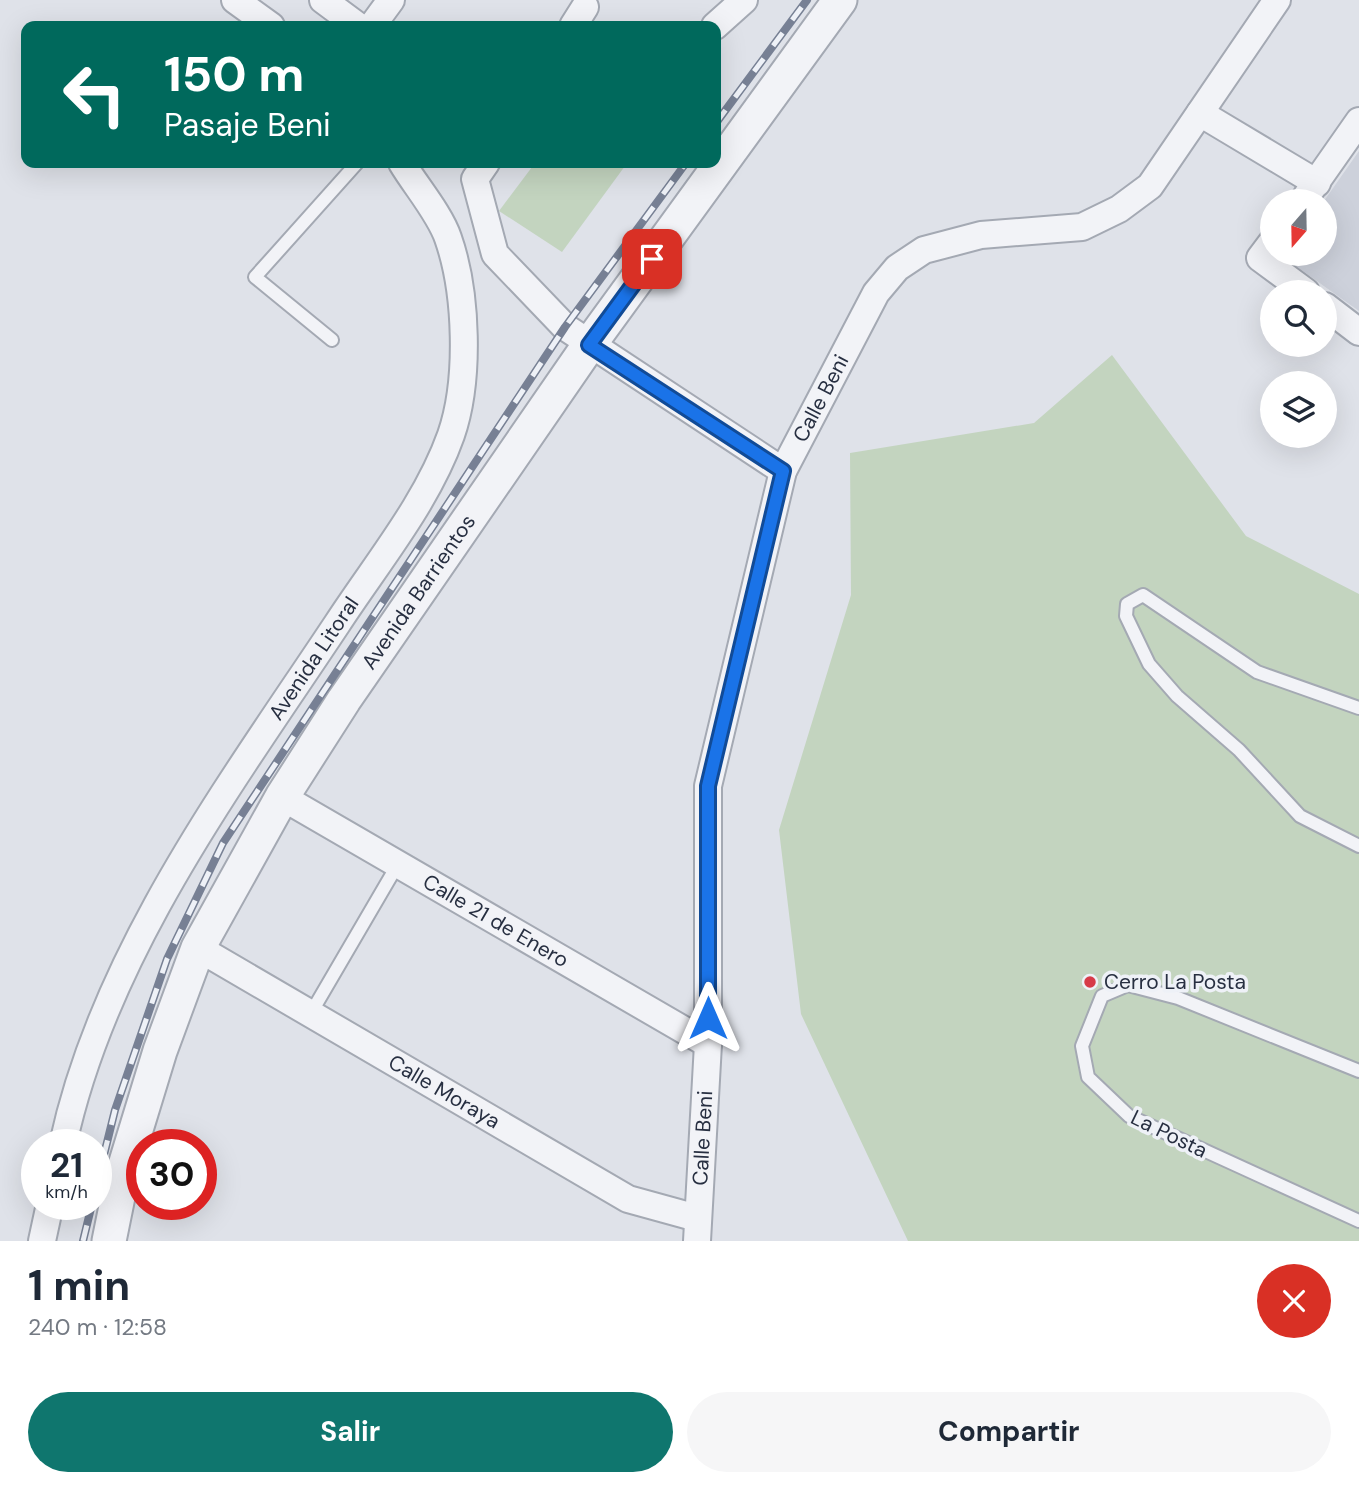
<!DOCTYPE html>
<html lang="es">
<head>
<meta charset="utf-8">
<style>
	:root { --surface:#fff; --page:#f6f6f7; --text:#1f2937; --muted:#747a83; --accent:#0f766e }
	body { margin:0; font-family:"DM Sans",sans-serif; background:var(--page); color:var(--text); height:100vh; display:flex; flex-direction:column; font-size:26px; white-space:nowrap }
	* { box-sizing:border-box; margin:0 }
	p { font-size:23px; color:var(--muted) }
	.icon { flex:none; width:38px; height:38px; fill:none; stroke:currentColor; stroke-width:2; stroke-linecap:round; stroke-linejoin:round }
	.map { position:relative; height:1241px; overflow:hidden }
	.sheet { display:flex; flex-direction:column; background:var(--surface); flex:1 }
	.sheet>* { flex:none }
	.guide { position:absolute; left:21px; top:21px; width:700px; height:147px; border-radius:14px; box-shadow:0 7px 28px #0002; background:#00695c; color:#fff; overflow:hidden }
	.needle { width:46px; rotate:200deg }
	.tools { position:absolute; left:1260px; top:189px; display:grid; gap:14px }
	.tools a { display:grid; place-items:center; width:77px; height:77px; border-radius:50%; background:var(--surface); box-shadow:0 7px 28px #0002; font-size:35px }
	.speed { position:absolute; left:21px; top:1129px; display:flex; gap:14px; font-size:35px; font-weight:700; text-align:center }
	.speed>* { display:grid; place-content:center; width:91px; height:91px; border-radius:50%; background:var(--surface); box-shadow:0 7px 28px #0002; line-height:1 }
	.speed small { font-size:18px; font-weight:400 }
	.speed .limit { border:10px solid #d22; background:#fff; color:#111 }
	.pin { position:absolute; display:grid; place-items:center; width:60px; height:60px; color:#fff; margin:-30px; border-radius:14px; box-shadow:0 4px 10px #0006 }
	.me { position:absolute; width:77px; margin:-38px; rotate:0deg; stroke-linejoin:round; filter:drop-shadow(0 0 5px #0008) }
	.turn { display:flex; align-items:center; gap:24px; height:147px; padding:0 28px; font-size:32px }
	.turn .icon { width:91px; height:91px; stroke-width:2.5 }
	.turn b { display:block; font-size:49px; line-height:60px }
	.round { display:grid; place-items:center; flex:none; width:74px; height:74px; border-radius:37px; background:var(--page) }
	.head { display:flex; align-items:center; justify-content:space-between; height:119px; padding:0 28px }
	h1 { font-size:42px; font-weight:700; line-height:52px }
	.cta { display:flex; gap:14px; margin-top:auto; padding:14px 28px }
	.cta a { flex:1; height:80px; border-radius:42px; background:var(--accent); color:#fff; font-size:28px; font-weight:700; line-height:80px; text-align:center }
	.cta a+a { background:var(--page); color:var(--text) }
	.map>svg:first-child { display:block }
	.built { fill:#cdd1db }
	.green { fill:#c3d4bf }
	.lines { fill:none; stroke-linecap:round; stroke-linejoin:round }
	.service-casing { stroke:#a4a9b3; stroke-width:16 }
	.minor-casing { stroke:#a4a9b3; stroke-width:30 }
	.tertiary-casing { stroke:#a4a9b3; stroke-width:37 }
	.service { stroke:#f2f3f7; stroke-width:12 }
	.minor { stroke:#f2f3f7; stroke-width:26 }
	.tertiary { stroke:#f2f3f7; stroke-width:33 }
	.rail-casing { stroke:#778094; stroke-width:8 }
	.rail { stroke:#eef1f7; stroke-width:5; stroke-dasharray:16; stroke-linecap:butt }
	.route-casing { stroke:#114b97; stroke-width:18 }
	.route { stroke:#1a73e8; stroke-width:12 }
	.poi-dot { fill:#d73b48; stroke:#eef1f7; stroke-width:2.5 }
	.labels { text-anchor:middle; dominant-baseline:central; stroke-width:7; stroke-linejoin:round; paint-order:stroke }
	.street-label { font-size:21px; fill:#272f41; stroke:#eef1f7 }
	.poi-label { font-size:21px; fill:#272f41; stroke:#eef1f7; text-anchor:start }
</style>
</head>
<body>
<div class="map">
<svg width="1359" height="1241" viewBox="0 0 1359 1241">
	<rect width="100%" height="100%" fill="#dfe2e9"/>
	<polygon class="built" points="1359,151 1359,311 1293,264 1293,254 1325,254 1324,201"/>
	<g class="green">
		<polygon points="535,163 621,163 625,166 562,252 499,211"/>
		<polygon points="1112,355 1246,536 1359,594 1359,1241 908,1241 801,1014 779,830 851,595 850,453 1034,423"/>
	</g>
	<g class="lines">
		<g class="service-casing">
			<g id="service">
				<polyline points="332,340 255,277 357,163"/>
				<polyline points="1359,708 1257,672 1143,595 1127,604 1126,616 1149,664 1177,696 1239,750 1300,816 1359,846"/>
				<polyline points="311,1013 398,864"/>
				<polyline points="1359,1071 1178,998 1128,985 1102,996 1082,1046 1088,1077 1129,1116 1359,1221"/>
			</g>
		</g>
		<g class="minor-casing">
			<g id="minor">
				<polyline points="235,0 271,26"/>
				<polyline points="323,0 358,26"/>
				<polyline points="372,26 391,0"/>
				<polyline points="573,26 585,7"/>
				<polyline points="715,26 744,0"/>
				<polyline points="1200,113 1317,183"/>
				<polyline points="486,163 475,179 495,254 565,327 783,471"/>
				<polyline points="1303,201 1359,121"/>
				<polyline points="1272,242 1260,258 1306,292"/>
				<polyline points="1325,306 1359,332"/>
				<path id="s1" d="M282 797 708 1044"/>
				<path id="s2" d="M198 948 628 1199 697 1218"/>
				<path id="s3" d="M63 1144C104 953 230 785 337 624 376 564 427 503 451 435 470 380 467 292 448 238 440 214 415 185 402 163"/>
				<polyline points="42,1241 50,1204"/>
				<path id="s4" d="M697 1241 708 1044V786L783 471 876 293 897 268 924 250 981 235 1082 227 1119 209 1150 186 1277 0"/>
			</g>
		</g>
		<g class="tertiary-casing">
			<g id="tertiary">
				<path id="s5" d="M109 1241 123 1172 160 1051 198 948 282 797 344 700 589 345 840 0"/>
			</g>
		</g>
		<use href="#service" class="service"/>
		<use href="#minor" class="minor"/>
		<use href="#tertiary" class="tertiary"/>
		<g class="rail-casing">
			<g id="rail">
				<polyline points="716,123 807,0"/>
				<polyline points="96,1187 115,1110 167,959 223,843 565,327 686,163"/>
				<polyline points="83,1241 92,1204"/>
			</g>
		</g>
		<use href="#rail" class="rail"/>
	</g>
	<g class="lines">
		<g class="route-casing">
			<polyline id="route" points="652,259 589,345 783,471 708,786 708,1018"/>
		</g>
		<use href="#route" class="route"/>
	</g>
	<circle class="poi-dot" cx="1090" cy="982" r="7"/>
	<g class="labels">
		<g class="street-label">
			<text stroke="none"><textPath href="#s4" startOffset="861">Calle Beni</textPath></text>
			<text stroke="none"><textPath href="#s5" startOffset="726">Avenida Barrientos</textPath></text>
			<text stroke="none"><textPath href="#s3" startOffset="550">Avenida Litoral</textPath></text>
			<text stroke="none"><textPath href="#s1" startOffset="247">Calle 21 de Enero</textPath></text>
			<text stroke="none"><textPath href="#s2" startOffset="285">Calle Moraya</textPath></text>
			<text transform="translate(1169 1134) rotate(26)">La Posta</text>
			<text stroke="none"><textPath href="#s4" startOffset="103">Calle Beni</textPath></text>
		</g>
		<g class="poi-label">
			<text x="1104" y="982">Cerro La Posta</text>
		</g>
	</g>
</svg>
<div class="tools">
<a><svg class="needle" viewBox="-14 -14 28 28"><path d="M0-13l5 13h-10z" fill="#e53935"/><path d="M0 13l5-13h-10z" fill="#747a83"/></svg></a>
<a><svg class="icon" aria-label="search" viewBox="0 0 24 24"><circle cx="10" cy="10" r="6"/><path d="M15 15l6 6"/></svg></a>
<a><svg class="icon" aria-label="layers" viewBox="0 0 24 24"><path d="M12 4l9 5-9 5-9-5zM3 14l9 5 9-5"/></svg></a>
</div>
<div class="speed"><div>21<small>km/h</small></div><div class="limit">30</div></div>
<div class="pin" style="left:652px;top:259px;background:#d93025"><svg class="icon" aria-label="arrive" viewBox="0 0 24 24"><path d="M6 21V4h12l-3 4 3 4H6"/></svg></div>
<svg class="me" style="left:708px;top:1018px" viewBox="-20 -20 40 40"><path d="M0-17L14 15 0 8-14 15z" fill="#1a73e8" stroke="#fff" stroke-width="4"/></svg>
<div class="guide">
<div class="turn"><svg class="icon" aria-label="left" viewBox="0 0 24 24"><path d="M17 20v-9H6M10 6l-5 5 5 5"/></svg><div><b>150 m</b>Pasaje Beni</div></div>
</div>
</div>
<section class="sheet">
<div class="head"><div><h1>1 min</h1><p>240 m · 12:58</p></div><a class="round" style="background:#d93025;color:#fff"><svg class="icon" aria-label="close" viewBox="0 0 24 24"><path d="M6 6l12 12M18 6L6 18"/></svg></a></div>
<div class="cta"><a>Salir</a><a>Compartir</a></div>
</section>
</body>
</html>
